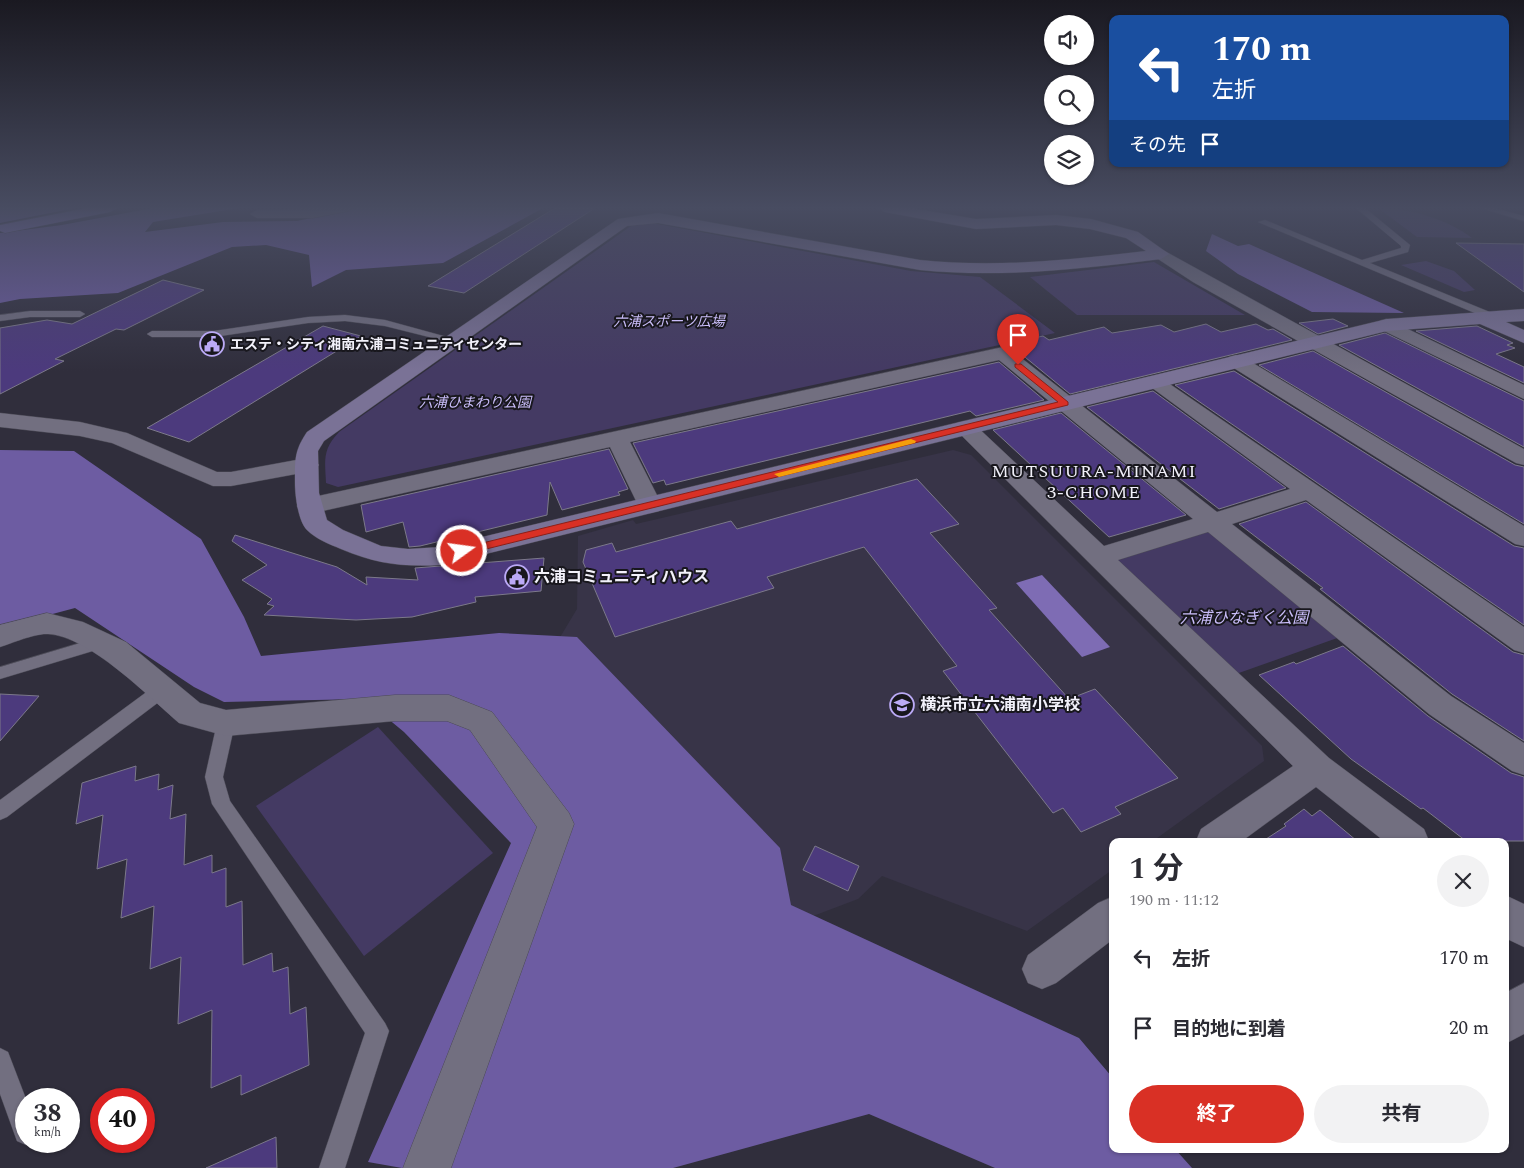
<!DOCTYPE html>
<html lang="ja">
<head>
<meta charset="utf-8">
<style>
	:root { --surface:#fff; --page:#f2f2f3; --text:#2b2b33; --muted:#7c7c81; --accent:#d93025 }
	body { margin:0; font-family:Spectral,"Noto Sans JP",serif; background:var(--page); color:var(--text); height:100vh; display:flex; flex-direction:column; font-size:19px; white-space:nowrap }
	* { box-sizing:border-box; margin:0 }
	p { font-size:16px; color:var(--muted) }
	.icon { flex:none; width:28px; height:28px; fill:none; stroke:currentColor; stroke-width:2; stroke-linecap:round; stroke-linejoin:round }
	.map { position:relative; flex:1; overflow:hidden }
	.sheet { position:absolute; left:1109px; top:838px; width:400px; height:315px; display:flex; flex-direction:column; background:var(--surface); border-radius:10px; box-shadow:0 1px 4px #0004 }
	.sheet>* { flex:none }
	.top-card { position:absolute; left:1109px; top:15px; width:400px; height:152px; border-radius:10px; box-shadow:0 1px 4px #0004; background:#1a4fa0; color:#fff; overflow:hidden }
	.fabs { position:absolute; left:1044px; top:15px; display:grid; gap:10px }
	.fabs a { display:grid; place-items:center; width:50px; height:50px; border-radius:50%; background:var(--surface); box-shadow:0 1px 4px #0004; font-size:25px }
	.speed { position:absolute; left:15px; top:1088px; display:flex; gap:10px; font-size:25px; font-weight:700; text-align:center }
	.speed>* { display:grid; place-content:center; width:65px; height:65px; border-radius:50%; background:var(--surface); box-shadow:0 1px 4px #0004; line-height:1 }
	.speed small { font-size:12px; font-weight:400 }
	.speed .limit { border:8px solid #d22; background:#fff; color:#111 }
	.pin { position:absolute; display:grid; place-items:center; width:42px; height:42px; color:#fff; margin:-51px -21px; border-radius:50% 50% 50% 0; rotate:-45deg; box-shadow:0 0 5px #0007 }
	.pin .icon { rotate:45deg }
	.me { position:absolute; width:55px; margin:-28px; rotate:76deg; stroke-linejoin:round; filter:drop-shadow(0 0 4px #0008) }
	.turn { display:flex; align-items:center; gap:18px; height:105px; padding:0 20px; font-size:22px }
	.turn .icon { width:65px; height:65px; stroke-width:2.5 }
	.turn b { display:block; font-size:35px; line-height:42px }
	.then { display:flex; align-items:center; height:48px; padding:0 20px; background:#0003; gap:10px; font-size:19px }
	.round { display:grid; place-items:center; flex:none; width:52px; height:52px; border-radius:26px; background:var(--page) }
	.overview { display:flex; align-items:center; justify-content:space-between; height:85px; padding:0 20px }
	h1 { font-size:30px; font-weight:700; line-height:38px }
	.action { display:flex; gap:10px; margin-top:auto; padding:10px 20px }
	.action a { flex:1; height:58px; border-radius:30px; background:var(--accent); color:#fff; font-size:20px; font-weight:700; line-height:58px; text-align:center }
	.action a+a { background:var(--page); color:var(--text) }
	ul { padding:0; list-style:none }
	li { display:flex; align-items:center; gap:15px; height:70px; padding:0 20px }
	li div { flex:1 }
	li b { display:block; font-size:19px }
	li em { font-style:normal }
	.map>svg:first-child { display:block }
	.built { fill:#383448 }
	.green { fill:#443a63 }
	.forest { fill:#6d5ca2 }
	.water { fill:#7e6cb4 }
	.building { fill:#4c3a7d; stroke:#7c798a }
	.lines { fill:none; stroke-linecap:round; stroke-linejoin:round }
	.lane-casing { stroke:#4c4b56; stroke-width:1 }
	.street-casing { stroke:#4c4b56; stroke-width:1 }
	.secondary-casing { stroke:#4c4b56; stroke-width:1 }
	.highway-casing { stroke:#4c4b56; stroke-width:1 }
	.lane { fill:#726f80; fill-rule:evenodd }
	.street { fill:#726f80; fill-rule:evenodd }
	.secondary { fill:#7a7296; fill-rule:evenodd }
	.highway { fill:#8c78cb; fill-rule:evenodd }
	.route { fill:#d93025; stroke:#8d1f18 }
	.slow { fill:#f59e0b }
	.labels { text-anchor:middle; dominant-baseline:central; stroke-width:4; stroke-linejoin:round; paint-order:stroke }
	.far-park-label { font-size:14px; font-style:italic; fill:#c9bdf9; stroke:#18171d }
	.far-poi-label { font-size:14px; font-weight:bold; fill:#f2f1fa; stroke:#18171d; text-anchor:start }
	.poi-label { font-size:16px; font-weight:bold; fill:#f2f1fa; stroke:#18171d; text-anchor:start }
	.park-label { font-size:16px; font-style:italic; fill:#c9bdf9; stroke:#18171d }
	.neighbourhood-label { font-size:18px; letter-spacing:1px; fill:#f2f1fa; stroke:#18171d }
</style>
</head>
<body>
<div class="map">
<svg width="1524" height="1168" viewBox="0 0 1524 1168">
	<rect width="100%" height="100%" fill="#302e3c"/>
	<polygon class="built" points="953,450 971,455 1262,746 1264,761 1153,841 1112,841 1112,870 1027,931 882,876 858,899 792,924 544,664 577,609 578,536 633,520 636,524"/>
	<g class="green">
		<path d="M1378 208C1409 208 1447 219 1472 238L1417 237Z"/>
		<path d="M652 223 911 271 980 277 1055 333 338 487 326 483C325 460 322 450 339 432L631 226Z"/>
		<polygon points="1426,261 1454,271 1475,290 1464,292 1401,265"/>
		<polygon points="1154,262 1245,315 1077,315 1030,277"/>
		<polygon points="1205,527 1340,637 1236,674 1112,557"/>
		<polygon points="378,727 493,853 364,956 256,806"/>
	</g>
	<g class="forest">
		<polygon points="0,208 75,208 0,223"/>
		<polygon points="153,208 239,208 153,222 145,232 223,222 297,221 357,208 543,208 443,263 346,270 312,287 309,255 266,245 232,247 118,293 20,299 0,303 0,233 62,225"/>
		<polygon points="1212,234 1238,246 1249,244 1404,313 1312,312 1238,274 1206,251"/>
		<polygon points="0,450 74,451 201,539 244,617 261,656 499,633 577,637 780,848 791,905 1079,1038 1112,1077 1112,1149 1175,1149 1192,1168 995,1168 869,1114 673,1168 402,1168 368,1162 511,843 404,732 364,699 224,702 194,687 75,608 0,628"/>
	</g>
	<polygon class="water" points="1042,575 1110,647 1082,657 1016,583"/>
	<g class="building">
		<polygon points="555,208 595,208 464,293 428,286"/>
		<polygon points="1456,243 1524,244 1524,292"/>
		<polygon points="163,280 204,290 124,330 116,329 55,359 64,361 0,394 0,328 47,320 72,324"/>
		<polygon points="1333,319 1348,326 1318,334 1299,323"/>
		<polygon points="1206,324 1221,332 1256,324 1268,330 1273,329 1292,340 1070,394 1009,344 1043,336 1049,340 1104,327 1112,333 1161,325 1174,332"/>
		<polygon points="323,326 361,336 189,442 147,428"/>
		<polygon points="1477,326 1513,343 1507,345 1515,348 1496,354 1524,367 1524,383 1416,331"/>
		<polygon points="1385,333 1524,401 1524,447 1339,345"/>
		<polygon points="1313,351 1515,465 1524,467 1524,524 1259,365"/>
		<polygon points="999,362 1044,400 976,416 970,411 666,485 664,480 653,483 633,443"/>
		<polygon points="1234,371 1514,546 1524,548 1524,625 1175,385"/>
		<polygon points="1153,391 1286,488 1219,509 1087,407"/>
		<polygon points="1061,413 1186,515 1109,537 993,430"/>
		<polygon points="609,449 628,489 618,492 620,495 562,510 550,482 547,515 420,546 409,547 403,522 366,532 361,505"/>
		<polygon points="917,479 959,524 930,533 997,608 989,610 1069,699 1095,689 1178,778 1115,807 1121,814 1081,832 1063,808 1053,813 943,671 957,666 864,547 767,577 774,588 615,637 583,562 586,550 612,543 616,552 731,521 737,529"/>
		<polygon points="1306,502 1513,652 1524,655 1524,741 1452,694 1320,589 1323,588 1239,524"/>
		<polygon points="235,535 337,567 367,585 366,577 418,580 415,568 544,558 541,591 475,597 476,602 412,617 356,620 264,615 274,606 267,604 272,599 242,580 267,565 232,541"/>
		<polygon points="1343,646 1428,716 1511,773 1524,777 1524,841 1466,841 1423,808 1421,809 1351,759 1259,675 1294,662 1296,664"/>
		<polygon points="0,694 39,696 0,741"/>
		<polygon points="136,766 135,781 159,774 158,790 173,785 170,819 186,814 184,865 212,855 212,873 226,868 226,907 242,901 243,965 272,953 273,972 288,967 290,1014 306,1007 309,1065 241,1095 241,1075 211,1088 212,1010 178,1024 181,957 150,969 154,906 121,918 127,859 97,869 103,815 76,824 82,783"/>
		<polygon points="1304,809 1312,816 1320,810 1357,841 1263,841 1286,826 1284,824"/>
		<polygon points="815,846 859,866 848,891 803,870"/>
		<polygon points="276,1137 277,1168 206,1168"/>
	</g>
	<g class="lines">
		<g class="lane-casing">
			<g id="lane">
				<polygon points="1356,208 1365,208 1410,245 1408,252 1370,263 1497,315 1497,319 1489,319 1258,222 1265,220 1362,260 1401,248 1401,246"/>
				<polygon points="1481,208 1494,208 1524,216 1524,221"/>
				<polygon points="30,311 80,311 85,314 80,317 30,317 0,321 0,315"/>
				<polygon points="345,315 385,320 458,340 453,343 385,326 345,321 308,323 214,337 152,337 147,334 152,331 214,331 308,317"/>
				<polygon points="100,637 106,639 108,643 106,647 0,679 0,667"/>
				<polygon points="162,683 168,685 170,690 168,695 7,817 0,820 0,800 156,685"/>
				<polygon points="226,716 232,718 235,723 223,777 230,801 385,1023 389,1031 345,1168 319,1168 365,1033 212,804 205,777 217,723 220,718"/>
				<polygon points="0,1048 8,1052 26,1099 26,1141 34,1141 26,1145 17,1141 0,1094"/>
			</g>
		</g>
		<g class="street-casing">
			<g id="street">
				<polygon points="321,208 351,208 349,211 313,218 257,218 250,214 257,210"/>
				<polygon points="1161,249 1524,449 1524,465 1516,463 1193,282 1155,257 1153,254"/>
				<polygon points="1387,319 1524,385 1524,399 1380,329 1378,325 1380,321"/>
				<polygon points="1003,347 1010,349 1217,512 1290,489 1144,382 1147,378 1154,376 1161,378 1524,627 1524,653 1514,650 1306,500 1232,524 1451,696 1524,743 1524,775 1512,771 1429,714 1208,532 1118,560 1329,758 1424,829 1429,841 1384,841 1316,787 1242,841 1196,841 1201,829 1293,766 954,428 957,423 965,421 973,423 1104,546 1193,519 999,360 630,442 662,505 659,511 650,513 641,511 638,505 610,447 309,514 300,512 297,506 300,500 309,498"/>
				<polygon points="1236,355 1243,357 1524,526 1524,546 1515,544 1229,365 1226,361 1229,357"/>
				<polygon points="0,413 80,422 127,433 217,472 231,472 307,458 315,460 319,465 315,470 307,472 231,486 213,486 112,443 80,436 0,427"/>
				<path d="M47 613 83 622 126 642 200 703 226 710 395 695H449L492 712 569 813 574 824 451 1168H403L537 827 470 730 447 721H395L226 736 179 723C148 696 89 636 48 634 36 633 12 643 0 647V625Z"/>
				<polygon points="1505,895 1524,904 1524,947 1505,938"/>
				<polygon points="1112,897 1112,940 1056,983 1042,989 1028,983 1022,969 1028,955 1098,903"/>
				<polygon points="1524,983 1524,1034 1505,1044 1505,993"/>
			</g>
		</g>
		<g class="secondary-casing">
			<path id="secondary" d="M878 208H910L976 219 1056 215 1091 219 1138 232 1169 254 1161 259C1080 269 1001 278 920 270L658 223 627 226 324 441 318 451 319 493 327 520 343 530 381 546 408 549 441 547 1387 319 1524 309V321L1506 322 1524 330V343L1480 324 1387 331 441 565C402 567 377 564 341 549 329 544 316 539 307 530 298 521 295 495 295 483 295 461 294 451 307 432L618 219 658 213 920 260C996 268 1070 260 1146 251L1126 238 1090 229 1056 225 976 229 885 212Z"/>
		</g>
		<g class="highway-casing">
			<polygon id="highway" points="87,208 117,208 110,212 5,233 0,231 0,225"/>
		</g>
		<use href="#lane" class="lane"/>
		<use href="#street" class="street"/>
		<use href="#secondary" class="secondary"/>
		<use href="#highway" class="highway"/>
	</g>
	<linearGradient id="sky" x2="0" y2="1"><stop stop-color="#1a1921"/><stop offset="0.56" stop-color="#484c61"/><stop offset="1" stop-color="#484c61" stop-opacity="0"/></linearGradient>
	<rect width="1524" height="371" fill="url(#sky)"/>
	<polygon class="route" points="1015,364 1021,364 1068,402 1068,405 462,555 457,551 462,548 1058,402 1015,367"/>
	<polygon class="slow" points="911,439 916,441 915,443 779,477 774,474"/>
	<defs>
		<g id="civic-ring" transform="scale(1.25)"><circle r="9.5" fill="#18171d" stroke="#bbaaf6" stroke-width="1.5"/><path d="M-.6-6.5H3V-4.5H.6V-3L4-1V1h2V6H-6V1h2V-1L-.6-3ZM-1.2 2.5V6h2.4V2.5Z" fill="#bbaaf6"/></g>
		<g id="school-ring" transform="scale(1.25)"><circle r="9.5" fill="#18171d" stroke="#bbaaf6" stroke-width="1.5"/><path d="M0-5L7-2L0 1L-7-2ZM-4 1L0 2.5L4 1V4Q0 6-4 4Z" fill="#bbaaf6"/></g>
	</defs>
	<g fill-rule="evenodd">
		<use href="#civic-ring" x="212" y="344"/>
		<use href="#civic-ring" x="517" y="577"/>
		<use href="#school-ring" x="902" y="705"/>
	</g>
	<g class="labels">
		<g class="far-park-label">
			<text x="669" y="321">六浦スポーツ広場</text>
			<text x="475" y="402">六浦ひまわり公園</text>
		</g>
		<g class="far-poi-label">
			<text x="230" y="344">エステ・シティ湘南六浦コミュニティセンター</text>
		</g>
		<g class="poi-label">
			<text x="534" y="577">六浦コミュニティハウス</text>
			<text x="920" y="705">横浜市立六浦南小学校</text>
		</g>
		<g class="park-label">
			<text x="1244" y="618">六浦ひなぎく公園</text>
		</g>
		<g class="neighbourhood-label">
			<text x="1094" y="471">MUTSUURA-MINAMI<tspan x="1094" dy="21">3-CHOME</tspan></text>
		</g>
	</g>
</svg>
<div class="fabs">
<a><svg class="icon" aria-label="sound" viewBox="0 0 24 24"><path d="M4 9h4l5-4v14l-5-4H4zM17 9q2 3 0 6"/></svg></a>
<a><svg class="icon" aria-label="search" viewBox="0 0 24 24"><circle cx="10" cy="10" r="6"/><path d="M15 15l6 6"/></svg></a>
<a><svg class="icon" aria-label="layers" viewBox="0 0 24 24"><path d="M12 4l9 5-9 5-9-5zM3 14l9 5 9-5"/></svg></a>
</div>
<div class="speed"><div>38<small>km/h</small></div><div class="limit">40</div></div>
<div class="pin" style="left:1018px;top:365px;background:#d93025"><svg class="icon" aria-label="arrive" viewBox="0 0 24 24"><path d="M6 21V4h12l-3 4 3 4H6"/></svg></div>
<svg class="me" style="left:462px;top:551px" viewBox="-20 -20 40 40"><circle r="17" fill="#d93025" stroke="#fff" stroke-width="3"/><path d="M0-11L8 9 0 5-8 9z" fill="#fff"/></svg>
<div class="top-card">
<div class="turn"><svg class="icon" aria-label="left" viewBox="0 0 24 24"><path d="M17 20v-9H6M10 6l-5 5 5 5"/></svg><div><b>170 m</b>左折</div></div>
<div class="then">その先<svg class="icon" aria-label="arrive" viewBox="0 0 24 24"><path d="M6 21V4h12l-3 4 3 4H6"/></svg></div>
</div>
<section class="sheet">
<div class="overview"><div><h1>1 分</h1><p>190 m · 11:12</p></div><a class="round"><svg class="icon" aria-label="close" viewBox="0 0 24 24"><path d="M6 6l12 12M18 6L6 18"/></svg></a></div>
<ul>
<li><svg class="icon" aria-label="left" viewBox="0 0 24 24"><path d="M17 20v-9H6M10 6l-5 5 5 5"/></svg><div><b>左折</b></div><em>170 m</em></li>
<li><svg class="icon" aria-label="arrive" viewBox="0 0 24 24"><path d="M6 21V4h12l-3 4 3 4H6"/></svg><div><b>目的地に到着</b></div><em>20 m</em></li>
</ul>
<div class="action"><a>終了</a><a>共有</a></div>
</section>
</div>
</body>
</html>
